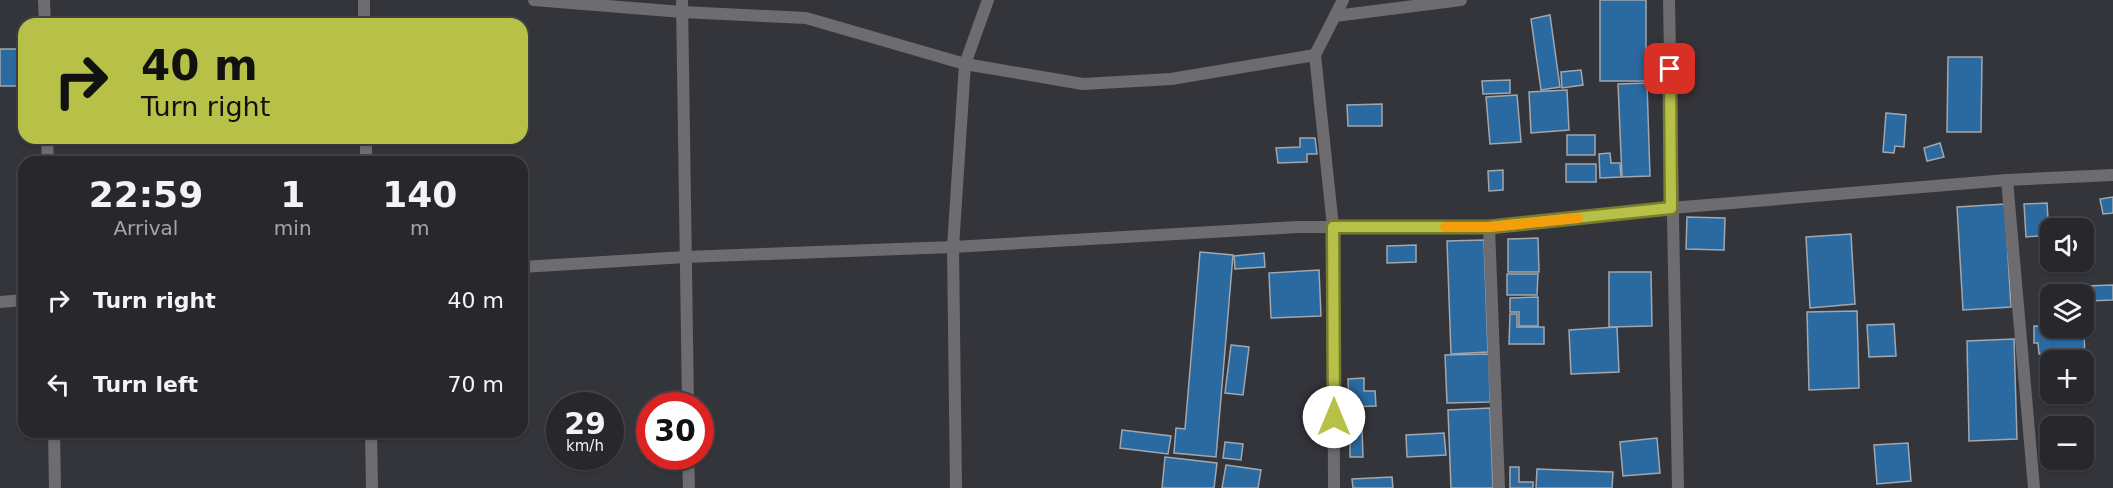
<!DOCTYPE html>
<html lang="en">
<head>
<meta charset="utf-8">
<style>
	:root { --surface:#27272c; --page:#2f2f34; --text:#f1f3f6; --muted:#a4a5a9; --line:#434448 }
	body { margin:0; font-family:"DejaVu Sans",sans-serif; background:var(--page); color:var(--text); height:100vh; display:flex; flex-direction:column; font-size:22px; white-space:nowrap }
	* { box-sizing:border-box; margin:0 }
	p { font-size:20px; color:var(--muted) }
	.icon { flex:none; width:33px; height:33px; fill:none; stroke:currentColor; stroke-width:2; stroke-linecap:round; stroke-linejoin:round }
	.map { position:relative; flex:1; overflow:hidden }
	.panel { position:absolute; left:18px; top:156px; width:510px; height:282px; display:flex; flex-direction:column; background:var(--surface); border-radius:18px; box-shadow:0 2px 4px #0004,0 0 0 2px var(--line) }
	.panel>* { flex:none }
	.hud { position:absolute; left:18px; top:18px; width:510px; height:126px; border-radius:18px; box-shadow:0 2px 4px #0004,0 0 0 2px var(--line); background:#b7c148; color:#111; overflow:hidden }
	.fabs { position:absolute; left:2040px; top:218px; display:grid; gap:12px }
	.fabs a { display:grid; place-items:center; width:54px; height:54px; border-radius:12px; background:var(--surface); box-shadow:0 2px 4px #0004,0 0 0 2px var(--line); font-size:30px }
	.speed { position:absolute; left:546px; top:392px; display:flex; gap:12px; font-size:30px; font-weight:700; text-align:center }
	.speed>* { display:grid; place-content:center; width:78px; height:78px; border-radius:50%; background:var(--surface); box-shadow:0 2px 4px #0004,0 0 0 2px var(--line); line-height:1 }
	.speed small { font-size:15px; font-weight:400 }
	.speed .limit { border:9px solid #d22; background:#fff; color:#111 }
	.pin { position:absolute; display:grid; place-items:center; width:51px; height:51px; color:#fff; margin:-26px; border-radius:12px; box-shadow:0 3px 9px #0006 }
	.me { position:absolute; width:66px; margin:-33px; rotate:0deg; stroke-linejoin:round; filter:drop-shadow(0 0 4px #0008) }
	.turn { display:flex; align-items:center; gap:21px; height:126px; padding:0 24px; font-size:27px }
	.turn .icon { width:78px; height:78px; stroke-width:2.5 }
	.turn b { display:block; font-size:42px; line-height:51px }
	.eta { display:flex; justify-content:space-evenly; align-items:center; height:102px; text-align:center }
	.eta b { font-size:36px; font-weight:700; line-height:42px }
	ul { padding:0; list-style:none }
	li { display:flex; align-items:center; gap:18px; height:84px; padding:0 24px }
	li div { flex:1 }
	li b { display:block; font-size:22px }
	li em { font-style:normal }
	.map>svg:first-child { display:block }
	.building { fill:#2b6aa0; stroke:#a1a7ae; stroke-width:1.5 }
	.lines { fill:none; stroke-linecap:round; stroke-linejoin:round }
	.minor { stroke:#6e6c6f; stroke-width:12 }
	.route-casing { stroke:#777d2f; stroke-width:15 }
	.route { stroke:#b7c148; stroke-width:10 }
	.slow { stroke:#f59e0b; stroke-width:10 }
</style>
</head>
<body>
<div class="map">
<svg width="2113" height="488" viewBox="0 0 2113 488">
	<rect width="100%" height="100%" fill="#34343b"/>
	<g class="building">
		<rect x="1600" y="0" width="46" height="81"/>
		<polygon points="1550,15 1560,87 1541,90 1531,19"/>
		<rect x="0" y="49" width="20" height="37"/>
		<polygon points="1948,57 1982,57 1981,132 1947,132"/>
		<polygon points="1581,70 1583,85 1562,88 1561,72"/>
		<polygon points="1510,80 1510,93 1483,94 1482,81"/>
		<polygon points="1647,83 1650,176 1622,177 1618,84"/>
		<polygon points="1567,90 1569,130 1531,133 1529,92"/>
		<polygon points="1517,95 1521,142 1490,144 1486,97"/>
		<polygon points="1382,104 1382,126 1348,126 1347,105"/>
		<polygon points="1886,113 1906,115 1904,147 1895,146 1894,153 1883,152"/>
		<rect x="1567" y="135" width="28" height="20"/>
		<polygon points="1300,138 1315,138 1317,154 1307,154 1307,162 1278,163 1276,148 1300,147"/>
		<polygon points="1940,143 1944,157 1927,161 1924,148"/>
		<polygon points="1610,153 1611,163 1620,163 1621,177 1600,178 1599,154"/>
		<rect x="1566" y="164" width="30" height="18"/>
		<polygon points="1503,170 1503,190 1489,191 1488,171"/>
		<polygon points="2113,197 2113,213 2103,214 2100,199"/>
		<polygon points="2047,203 2049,235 2026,237 2024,204"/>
		<polygon points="2005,204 2011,307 1963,310 1957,207"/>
		<polygon points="1687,217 1725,218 1724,250 1686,249"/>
		<polygon points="1851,234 1855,304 1810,308 1806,237"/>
		<polygon points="1538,238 1539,272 1508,272 1508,239"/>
		<polygon points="1484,240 1488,352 1451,354 1447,241"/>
		<polygon points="1416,245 1416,262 1387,263 1387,246"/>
		<polygon points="1200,252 1233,255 1216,457 1174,453 1176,428 1185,429"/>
		<polygon points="1264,253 1265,267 1235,269 1234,256"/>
		<polygon points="1319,270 1321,316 1271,318 1269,273"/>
		<polygon points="1609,272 1651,272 1652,326 1609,327"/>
		<polygon points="1507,274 1538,274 1537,295 1507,295"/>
		<polygon points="2049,284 2081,284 2081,294 2050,294 2049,302"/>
		<polygon points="2113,285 2113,300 2087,301 2085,286"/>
		<polygon points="1538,297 1538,326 1519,326 1519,312 1510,312 1510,298"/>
		<polygon points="1857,311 1859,388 1809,390 1807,312"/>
		<polygon points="1510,314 1517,314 1517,327 1544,327 1544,344 1509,344"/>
		<polygon points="1894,324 1896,356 1869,357 1867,325"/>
		<polygon points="2084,324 2085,367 2084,367 2084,360 2050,360 2050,368 2047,368 2046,354 2039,354 2038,343 2034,343 2034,326 2084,327"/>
		<polygon points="1617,327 1619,372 1571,374 1569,330"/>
		<polygon points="2014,339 2017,439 1969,441 1967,341"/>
		<polygon points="1231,345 1249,347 1243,395 1225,393"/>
		<polygon points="1489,354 1490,402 1447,403 1445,355"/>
		<polygon points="1364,378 1364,391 1375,391 1376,406 1349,407 1348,379"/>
		<polygon points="1490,408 1493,488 1451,488 1448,410"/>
		<polygon points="1362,428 1363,457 1350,457 1350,429"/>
		<polygon points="1122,430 1171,436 1168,454 1120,448"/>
		<polygon points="1444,433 1446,455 1407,457 1406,435"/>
		<polygon points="1657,438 1660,473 1623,476 1620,442"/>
		<polygon points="1225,442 1243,444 1241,460 1223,458"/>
		<polygon points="1908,443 1911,481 1877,484 1874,445"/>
		<polygon points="1165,457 1217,463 1214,488 1162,488"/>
		<polygon points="1226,465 1261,470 1258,488 1222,488"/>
		<polygon points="1510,467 1519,467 1519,482 1533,482 1533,488 1510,488"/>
		<polygon points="1537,469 1613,472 1612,488 1536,488"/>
		<polygon points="1392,477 1393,488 1353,488 1352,479"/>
	</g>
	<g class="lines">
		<g class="minor">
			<polyline points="44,0 45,24"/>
			<polyline points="364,0 364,24"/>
			<polyline points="534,0 682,12 806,18 965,64 1083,84 1171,79 1315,55"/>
			<polyline points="682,0 688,405"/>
			<polyline points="1669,0 1678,488"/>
			<polyline points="1335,16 1461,0"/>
			<polyline points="47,138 48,162"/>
			<polyline points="366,138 366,162"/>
			<polyline points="2007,180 2034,488"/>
			<polyline points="1489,227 1499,488"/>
			<polyline points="522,267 685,257 953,247 1298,227 1489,227 1671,208 2007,180 2113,175"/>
			<polyline points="0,302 24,300"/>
			<polyline points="54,432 55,488"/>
			<polyline points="371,432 372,488"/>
			<polyline points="688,456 689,488"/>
			<polyline points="956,488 953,247 965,64 988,0"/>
			<polyline points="1334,488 1333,227 1315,55 1343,0"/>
		</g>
	</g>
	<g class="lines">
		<g class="route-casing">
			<polyline id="route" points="1334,417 1333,227 1489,227 1671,208 1670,69"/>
		</g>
		<use href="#route" class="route"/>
		<polyline class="slow" points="1445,227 1489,227 1578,218"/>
	</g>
</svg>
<div class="fabs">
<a><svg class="icon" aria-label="sound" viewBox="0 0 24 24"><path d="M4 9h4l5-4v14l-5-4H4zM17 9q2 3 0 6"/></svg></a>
<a><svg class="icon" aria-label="layers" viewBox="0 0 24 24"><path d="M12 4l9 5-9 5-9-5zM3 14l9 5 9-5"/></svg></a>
<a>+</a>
<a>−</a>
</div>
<div class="speed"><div>29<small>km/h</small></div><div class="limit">30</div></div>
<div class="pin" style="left:1670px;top:69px;background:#d93025"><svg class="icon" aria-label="arrive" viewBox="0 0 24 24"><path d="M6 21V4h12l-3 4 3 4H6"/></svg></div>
<svg class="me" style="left:1334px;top:417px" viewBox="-20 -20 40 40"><circle r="19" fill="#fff"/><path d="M0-13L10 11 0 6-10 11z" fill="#b7c148"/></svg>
<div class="hud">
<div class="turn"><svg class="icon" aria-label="right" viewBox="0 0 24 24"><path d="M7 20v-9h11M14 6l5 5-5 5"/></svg><div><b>40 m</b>Turn right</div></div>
</div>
<section class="panel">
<div class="eta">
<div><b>22:59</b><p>Arrival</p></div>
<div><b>1</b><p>min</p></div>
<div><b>140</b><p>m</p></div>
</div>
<ul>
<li><svg class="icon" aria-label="right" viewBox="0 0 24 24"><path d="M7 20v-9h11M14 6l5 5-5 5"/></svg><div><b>Turn right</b></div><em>40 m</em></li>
<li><svg class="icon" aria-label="left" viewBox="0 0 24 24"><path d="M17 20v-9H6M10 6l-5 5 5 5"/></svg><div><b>Turn left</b></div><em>70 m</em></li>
</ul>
</section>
</div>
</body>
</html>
